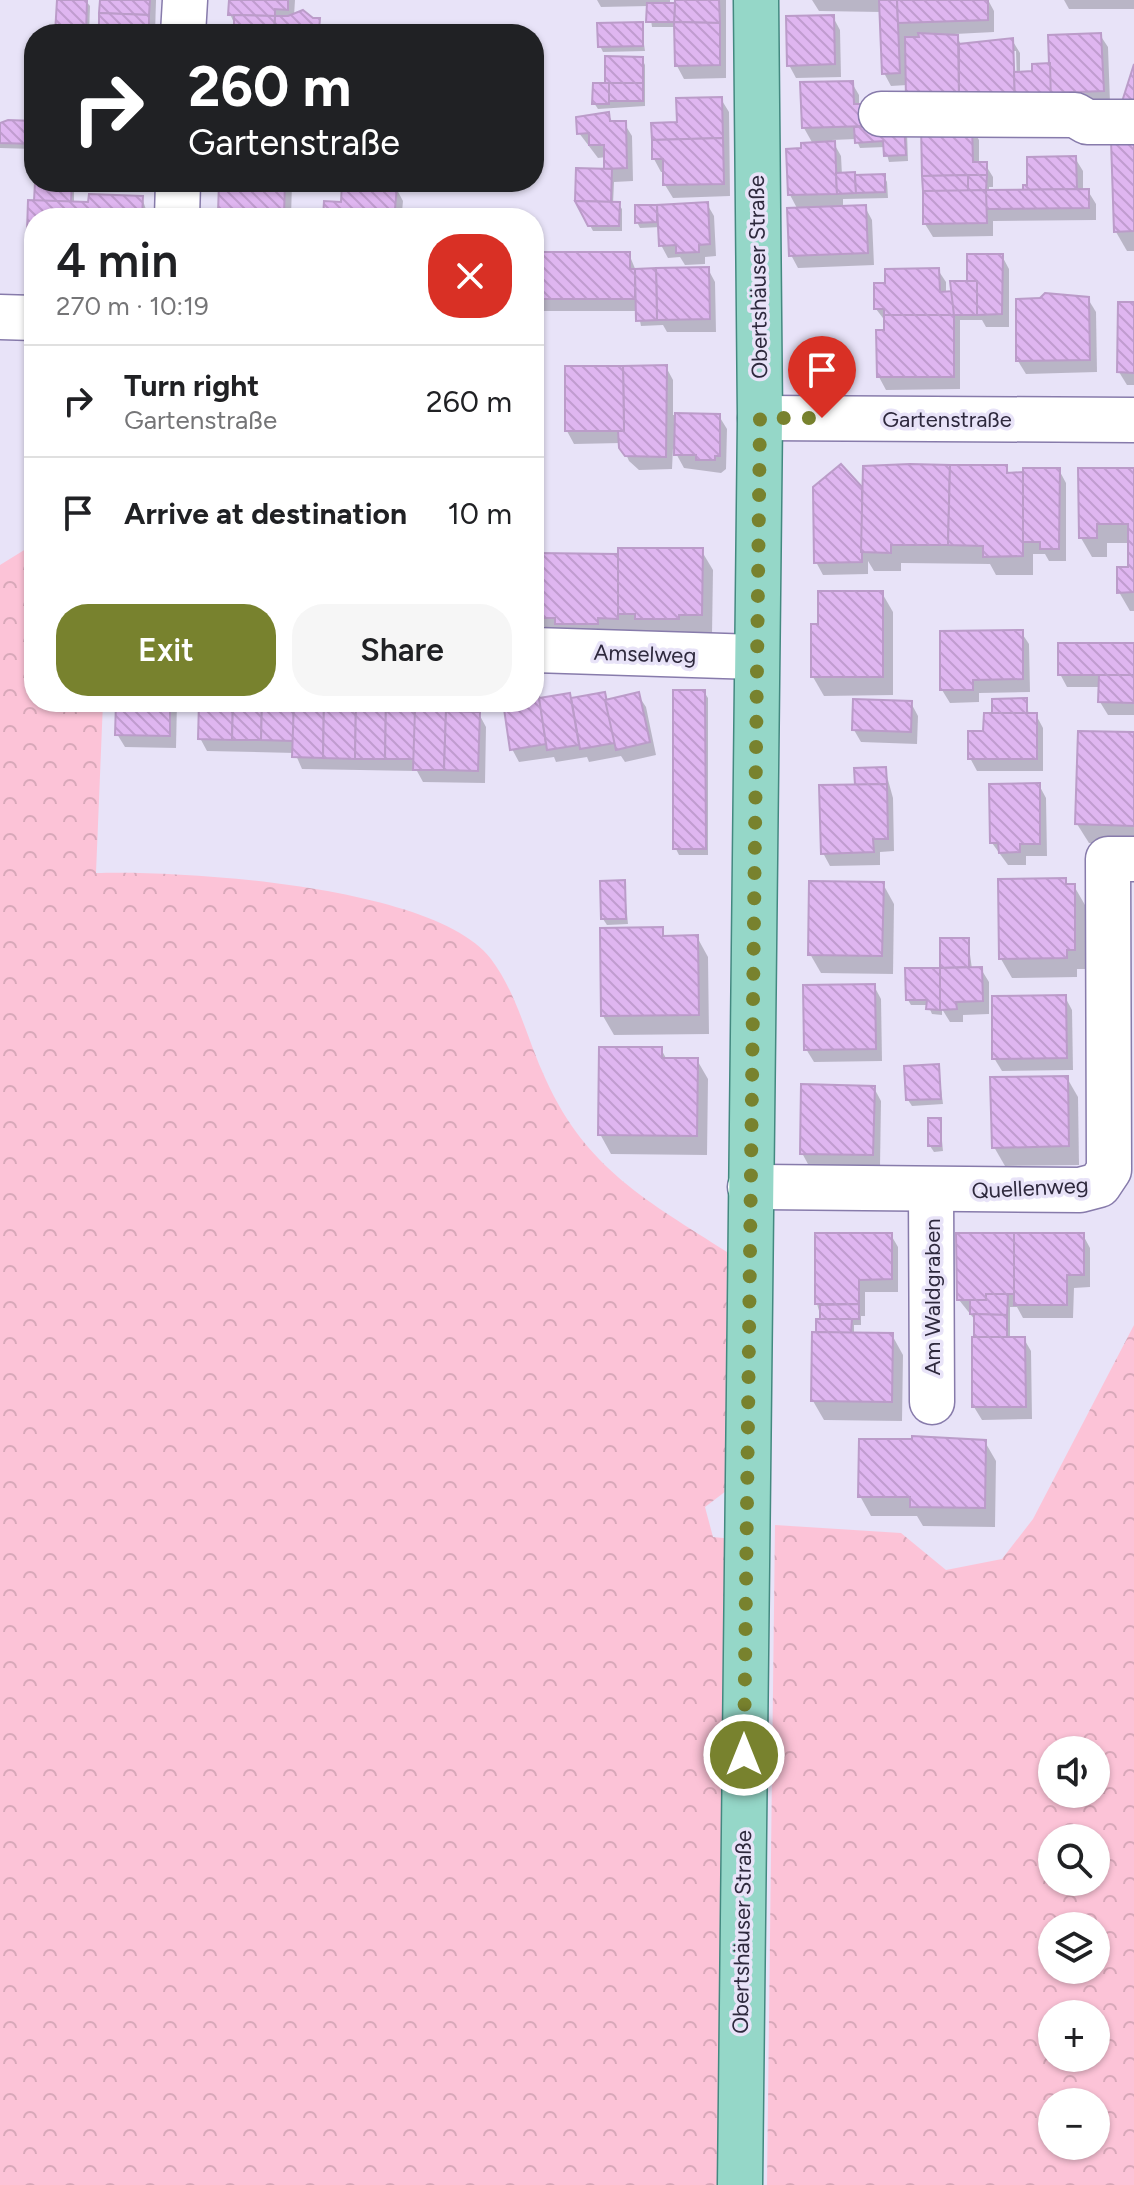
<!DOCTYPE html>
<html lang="en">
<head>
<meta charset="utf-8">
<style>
	:root { --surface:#fff; --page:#f6f6f6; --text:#202124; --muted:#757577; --line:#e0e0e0; --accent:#78822e }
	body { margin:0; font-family:Figtree,sans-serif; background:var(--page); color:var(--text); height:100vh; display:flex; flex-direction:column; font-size:30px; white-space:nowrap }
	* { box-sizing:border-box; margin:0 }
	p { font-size:26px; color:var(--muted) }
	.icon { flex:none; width:44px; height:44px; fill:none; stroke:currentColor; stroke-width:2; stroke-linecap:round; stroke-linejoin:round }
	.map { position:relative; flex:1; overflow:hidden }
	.side { position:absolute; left:24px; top:208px; width:520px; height:504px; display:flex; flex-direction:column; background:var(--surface); border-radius:32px; box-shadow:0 2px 6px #0004 }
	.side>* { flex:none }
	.guide { position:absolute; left:24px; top:24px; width:520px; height:168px; border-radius:32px; box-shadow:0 2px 6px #0004; background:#202124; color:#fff; overflow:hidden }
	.fabs { position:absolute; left:1038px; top:1736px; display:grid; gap:16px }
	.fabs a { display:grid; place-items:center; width:72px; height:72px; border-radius:50%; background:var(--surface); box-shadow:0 2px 6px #0004; font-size:40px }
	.pin { position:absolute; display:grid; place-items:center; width:68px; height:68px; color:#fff; margin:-82px -34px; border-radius:50% 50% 50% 0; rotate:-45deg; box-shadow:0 0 8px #0007 }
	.pin .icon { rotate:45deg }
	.me { position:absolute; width:88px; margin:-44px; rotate:0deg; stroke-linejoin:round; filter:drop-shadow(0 0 6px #0008) }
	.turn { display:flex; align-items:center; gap:28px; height:168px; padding:0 32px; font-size:36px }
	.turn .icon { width:104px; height:104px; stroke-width:2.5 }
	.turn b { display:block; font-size:56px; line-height:68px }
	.round { display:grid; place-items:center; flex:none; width:84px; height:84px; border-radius:32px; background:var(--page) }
	.overview { display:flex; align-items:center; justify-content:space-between; height:136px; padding:0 32px }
	h1 { font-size:48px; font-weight:600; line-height:60px }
	.primary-button { display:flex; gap:16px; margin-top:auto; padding:16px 32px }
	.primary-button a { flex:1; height:92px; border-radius:32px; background:var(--accent); color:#fff; font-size:32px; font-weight:600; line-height:92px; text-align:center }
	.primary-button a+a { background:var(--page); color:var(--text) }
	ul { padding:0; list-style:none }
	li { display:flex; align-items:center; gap:24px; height:112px; padding:0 32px; border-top:2px solid var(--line) }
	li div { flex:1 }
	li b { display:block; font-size:30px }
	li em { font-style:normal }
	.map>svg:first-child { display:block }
	.forest { fill:url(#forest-crowns); fill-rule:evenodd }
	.shadow { fill:#0003; fill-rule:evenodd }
	.building { fill:url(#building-back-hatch); stroke:#bb9cc9; stroke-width:2 }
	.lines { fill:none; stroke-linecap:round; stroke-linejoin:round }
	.minor-casing { stroke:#877bab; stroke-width:47 }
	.major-casing { stroke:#438980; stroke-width:47 }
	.minor { stroke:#fff; stroke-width:44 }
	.major { stroke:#95d7c8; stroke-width:44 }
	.route { stroke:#78822e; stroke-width:14; stroke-dasharray:0 25.2 }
	.labels { text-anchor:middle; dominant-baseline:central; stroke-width:7; stroke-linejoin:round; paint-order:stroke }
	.street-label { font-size:22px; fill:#2e293d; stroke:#e8e3f8 }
</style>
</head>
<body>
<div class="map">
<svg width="1134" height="2185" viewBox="0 0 1134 2185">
	<defs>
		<pattern id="forest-crowns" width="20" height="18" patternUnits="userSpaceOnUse" patternTransform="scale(2)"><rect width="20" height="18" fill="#fcc3d7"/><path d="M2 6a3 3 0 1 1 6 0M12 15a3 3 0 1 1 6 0" fill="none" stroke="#d8a8b9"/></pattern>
		<pattern id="building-back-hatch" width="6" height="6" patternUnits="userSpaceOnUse" patternTransform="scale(2)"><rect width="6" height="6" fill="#dfb6f0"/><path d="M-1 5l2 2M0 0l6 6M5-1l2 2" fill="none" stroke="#c09ccf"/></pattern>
	</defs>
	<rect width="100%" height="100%" fill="#e8e3f8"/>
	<g class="forest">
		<path d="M34 544V702H103L96 873C184 870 436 886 491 959 518 995 527 1040 546 1080 587 1170 648 1201 727 1252L726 1491 705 1507 713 1537 733 1539 721 2185H0V565Z"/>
		<path d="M1134 1325V2185H767L775 1525 901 1533 946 1570 1002 1559 1033 1519ZM1052 1750H1096V1794H1052ZM1052 1838H1096V1882H1052ZM1052 1926H1096V1970H1052ZM1052 2014H1096V2058H1052ZM1052 2102H1096V2146H1052Z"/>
	</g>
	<g class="shadow">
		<polygon points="59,0 86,1 90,6 89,34 58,34"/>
		<polygon points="101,0 156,0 155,34 101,34"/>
		<polygon points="231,0 295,0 294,16 319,20 322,33 334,34 239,34 230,14"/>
		<polygon points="597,0 670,0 670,5 677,6 677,0 726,0 726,78 684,79 677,66 677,27 652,27 649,6 601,7"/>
		<path d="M812 0H988L994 11V32L955 34 962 46 1012 40 1020 53V73H1035L1051 65 1100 35 1108 47 1110 103 1053 108 907 85 891 86 884 73 881 12 819 11ZM1012 51H1016L1017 82H1013Z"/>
		<polygon points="1064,0 1134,0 1134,9 1069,9"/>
		<polygon points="833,17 840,30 841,77 796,78 789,65"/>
		<polygon points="641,24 645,51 603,52 600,46"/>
		<polygon points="642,59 645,65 645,106 598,109 594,103 607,85"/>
		<polygon points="852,83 859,95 859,106 907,133 908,161 889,162 885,147 860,148 856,139 832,140 841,156 842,175 884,176 887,182 888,198 843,199 843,208 865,207 872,220 874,265 798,268 791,255 798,210 790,195 804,150 813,144 804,128"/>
		<polygon points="721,99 729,112 730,196 673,198 665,185 665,172 661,172 654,159"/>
		<polygon points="608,114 613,123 624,123 632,136 633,181 614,182 613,204 618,204 622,209 622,231 593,231 577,201 606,171 606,157 598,158 579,133"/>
		<polygon points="34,123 34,149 0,148 0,124"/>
		<polygon points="971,127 979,140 979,164 985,164 993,177 993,187 989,187 989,192 1025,192 1075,158 1083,171 1083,191 1088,191 1096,204 1096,220 993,221 993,236 933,237 925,224"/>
		<polygon points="1134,142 1134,251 1127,251 1116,232"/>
		<polygon points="37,182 74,182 74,204 142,198 149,218 34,218 34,263 30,202 36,202"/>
		<polygon points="221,182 292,182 291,218 223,218"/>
		<polygon points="344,182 378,182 378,187 396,188 403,201 402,212 450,212 453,218 325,218 343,204"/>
		<polygon points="707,204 714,216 716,256 705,257 705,264 685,265 680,257 668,258 661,245 660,227 640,228 637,222 637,207"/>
		<polygon points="629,254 636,271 708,269 715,282 716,332 667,332 663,325 641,326 638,311 544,311 537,298"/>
		<polygon points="1002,256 1009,269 1009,327 986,327 982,320 960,320 960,389 886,390 879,377 886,322 876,309 887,285 938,270 946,282 946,294 969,283"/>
		<polygon points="1056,295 1088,299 1096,312 1097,372 1026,374 1018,361 1018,300"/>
		<polygon points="1134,304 1134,385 1127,385 1119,372"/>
		<polygon points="666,367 673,380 673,415 719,416 727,429 726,469 721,473 684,468 673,448 672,469 639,470 629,461 621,443 574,444 567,431"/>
		<polygon points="841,467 864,492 1006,467 1010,475 1059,470 1066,483 1066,561 1049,561 1045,554 1033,554 1033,575 996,575 990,564 901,563 901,571 874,571 868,561 868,574 823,575 816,562"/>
		<polygon points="1134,470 1134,611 1130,611 1119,592 1130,569 1130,543 1107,543 1107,557 1092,557 1081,538"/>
		<polygon points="701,550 713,570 712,634 550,637 539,617 620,556"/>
		<polygon points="882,593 893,612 893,695 824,696 813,677 820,626"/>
		<polygon points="1021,632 1029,644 1030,692 979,693 979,702 950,703 942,690"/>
		<polygon points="1134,645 1134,715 1108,715 1100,702 1101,687 1067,687 1060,674"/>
		<polygon points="537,691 541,699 569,695 572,700 604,694 608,701 638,695 646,707 656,755 625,762 621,756 589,762 587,757 556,762 554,757 519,762 512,749 505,702 534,702"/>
		<polygon points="704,692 708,698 708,855 679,855 676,849"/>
		<polygon points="1026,700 1029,715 1036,715 1043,728 1043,771 977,771 970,758 994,715"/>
		<polygon points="118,702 177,702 176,748 125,747 117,734"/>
		<polygon points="201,702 387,702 415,704 419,712 479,714 486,727 485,783 423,782 417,771 302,769 295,753 207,751 200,738"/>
		<polygon points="911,703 918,716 917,744 861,742 854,730"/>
		<polygon points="1134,734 1134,844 1089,843 1077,824"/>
		<polygon points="885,769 893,798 894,851 880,852 880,865 830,866 823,853 857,786"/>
		<polygon points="1039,785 1046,798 1047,856 1026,856 1026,865 1008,865 992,843"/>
		<polygon points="1065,880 1069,886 1074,886 1085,905 1085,969 1077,969 1077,977 1012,978 1001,959"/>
		<polygon points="624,882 628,924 607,925 603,919"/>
		<polygon points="883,884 894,904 893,974 821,973 810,954"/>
		<polygon points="661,929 666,938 697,937 708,957 709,1034 614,1035 603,1016"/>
		<polygon points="942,940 968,940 972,969 981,969 989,982 989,1014 963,1015 963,1022 950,1022 942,1009 942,1015 932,1014 928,1005 911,1005 908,1000 942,970"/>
		<polygon points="874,986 881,999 882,1061 814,1062 806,1049"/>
		<polygon points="1065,997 1072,1010 1073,1070 1002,1071 994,1058"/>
		<polygon points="661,1049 667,1060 697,1060 708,1079 707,1155 611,1154 600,1134"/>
		<polygon points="938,1066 943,1104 912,1106 908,1100"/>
		<polygon points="1067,1078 1078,1097 1079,1165 1005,1166 994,1147"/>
		<polygon points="874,1088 881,1101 880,1167 809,1166 802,1153"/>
		<polygon points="940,1120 943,1151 934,1152 930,1146"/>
		<polygon points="891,1235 898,1247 898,1292 865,1292 865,1316 861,1316 861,1325 854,1325 854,1335 892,1335 903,1355 902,1421 824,1420 813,1401 818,1332 822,1321 817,1304"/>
		<polygon points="1083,1235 1090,1248 1090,1287 1074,1288 1073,1318 1023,1318 1017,1307 1010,1307 1010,1339 1024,1339 1031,1351 1032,1419 982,1420 974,1407 975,1320 959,1300"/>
		<polygon points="985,1442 996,1461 995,1527 923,1526 917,1516 871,1516 860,1496"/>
	</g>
	<g class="building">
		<polygon points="57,0 87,0 86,34 55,34"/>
		<polygon points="100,0 150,0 149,15 99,13"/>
		<polygon points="229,0 288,0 288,10 275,9 275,16 228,15"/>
		<polygon points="675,0 719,0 720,23 674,22"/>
		<polygon points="879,0 897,0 900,73 882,74"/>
		<polygon points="897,0 988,0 988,20 898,23"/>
		<polygon points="647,3 675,3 674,22 646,22"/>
		<polygon points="303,10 313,18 320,18 319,31 274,30 275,16 288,16"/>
		<polygon points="99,13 149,15 149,34 99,34"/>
		<polygon points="234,15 275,16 274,30 234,29"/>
		<polygon points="834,15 835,64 787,66 786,16"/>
		<polygon points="643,22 643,46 598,47 597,23"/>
		<polygon points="674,22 720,23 720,65 675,66"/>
		<polygon points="274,30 335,32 335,34 274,34"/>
		<polygon points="918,33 958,35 959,99 906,100 905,37 919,37"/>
		<polygon points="1101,33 1104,91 1050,93 1048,35"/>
		<polygon points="1013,38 1015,97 959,99 959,44"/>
		<polygon points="605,56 643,57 643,83 605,83"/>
		<polygon points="1050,63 1051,103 1015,104 1014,72 1032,71 1032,64"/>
		<polygon points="1134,64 1134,108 1120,108"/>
		<polygon points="853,81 854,104 866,104 867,126 802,128 800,82"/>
		<polygon points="593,83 609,83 609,104 592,104"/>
		<rect x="609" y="83" width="34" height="18"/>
		<polygon points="722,97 723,138 652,140 651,123 677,122 676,98"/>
		<polygon points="609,112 610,121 626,121 627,168 604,169 604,145 589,145 589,133 577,134 576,117"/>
		<polygon points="8,120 34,121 34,144 0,143 0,123"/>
		<polygon points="904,125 906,155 884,156 883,141 855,143 854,127"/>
		<polygon points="921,125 972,125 973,162 987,162 987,175 922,176"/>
		<polygon points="723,138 724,184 663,185 663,159 652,159 652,140"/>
		<polygon points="1111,140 1134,140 1134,231 1114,232"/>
		<polygon points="835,141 837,194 788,195 786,149 801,148 801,143"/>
		<polygon points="1076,156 1077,189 1023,190 1023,185 1027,185 1027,157"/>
		<polygon points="576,168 612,169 611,202 575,201"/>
		<polygon points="855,172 856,193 837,194 836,173"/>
		<polygon points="885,174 885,192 856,193 855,175"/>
		<polygon points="968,175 987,175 986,190 968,191"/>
		<polygon points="968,175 968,191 923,191 922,176"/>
		<polygon points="35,182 72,182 71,202 34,201"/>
		<polygon points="219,182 285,182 284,215 218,213"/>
		<polygon points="342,182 397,186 395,209 386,209 385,218 323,218 324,201 341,202"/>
		<polygon points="1089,189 1089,208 986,209 986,190"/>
		<polygon points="986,190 987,223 923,224 923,191"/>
		<polygon points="89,194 143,196 142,218 34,218 34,232 27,232 28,200 88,202"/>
		<polygon points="575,201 620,202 619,226 588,226"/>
		<polygon points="708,202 710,244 699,245 699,252 676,253 676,245 659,246 657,205"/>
		<polygon points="635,205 657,205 657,222 635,223"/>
		<polygon points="866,205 868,253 789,256 787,208"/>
		<polygon points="386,209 451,210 451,218 385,218"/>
		<polygon points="535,252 630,252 630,269 635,269 635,299 535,299"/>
		<polygon points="967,254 1003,254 1002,314 977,315 977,281 967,281"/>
		<polygon points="709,267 710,319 657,320 656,268"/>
		<polygon points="656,268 657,320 636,321 635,269"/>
		<polygon points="939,268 940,292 953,291 954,315 884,315 884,309 874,309 874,283 885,283 885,269"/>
		<polygon points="950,281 977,281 977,315 954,315"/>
		<polygon points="1045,293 1089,297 1090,360 1016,361 1016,299 1040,298"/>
		<polygon points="1118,302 1134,302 1134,373 1117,372"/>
		<polygon points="884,315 954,315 954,377 877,377 876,330 884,330"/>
		<polygon points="667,365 666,457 625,456 619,448 618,431 624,431 623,366"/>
		<polygon points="565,366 623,366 624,431 565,431"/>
		<polygon points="675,413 720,414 720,456 715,456 715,460 696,460 696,455 674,455"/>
		<polygon points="841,464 862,487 862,562 814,563 813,487"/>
		<polygon points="910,464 950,465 948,545 891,545 891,553 861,552 863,466"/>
		<polygon points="950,465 1007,465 1007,473 1023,472 1023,556 983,557 983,546 948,545"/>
		<polygon points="1023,468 1060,468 1059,549 1040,549 1040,542 1023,542"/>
		<polygon points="1078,468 1134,468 1134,592 1117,593 1117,567 1128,567 1128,524 1097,524 1097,538 1079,538"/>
		<polygon points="618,548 703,548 702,615 679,615 679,619 635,619 635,614 618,614"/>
		<polygon points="538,553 618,554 618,619 598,618 598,624 555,624 555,618 537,618"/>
		<polygon points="818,591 883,591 883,677 811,677 811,624 818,624"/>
		<polygon points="1023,630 1023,679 973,680 973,690 940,690 940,631"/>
		<rect x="1058" y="643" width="76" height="32"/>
		<polygon points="1099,675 1134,675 1134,703 1098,702"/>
		<polygon points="538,689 546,744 510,750 503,702 534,702 534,690"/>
		<polygon points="673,690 705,690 706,849 673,849"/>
		<polygon points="605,692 615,743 580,749 571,698"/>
		<polygon points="639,692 650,742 616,750 605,700"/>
		<polygon points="570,693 579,745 547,750 539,698"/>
		<polygon points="1027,698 1027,713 992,713 992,699"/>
		<polygon points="853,699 912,701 911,732 852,730"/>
		<polygon points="116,702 170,702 170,736 115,735"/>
		<polygon points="199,702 233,702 232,740 198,739"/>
		<polygon points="233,702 262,702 261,740 232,740"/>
		<polygon points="262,702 294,702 293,741 261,740"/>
		<polygon points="294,702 324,702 323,758 292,757"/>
		<polygon points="324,702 356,702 355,759 323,758"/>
		<polygon points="356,702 386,702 385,759 355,759"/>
		<polygon points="386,702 416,702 414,759 385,759"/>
		<polygon points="415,709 446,711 444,770 413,770"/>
		<polygon points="446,711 480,712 478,771 444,770"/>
		<polygon points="984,713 1037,713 1037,759 968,759 968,731 983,731"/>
		<polygon points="1078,731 1134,732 1134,826 1075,824"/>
		<polygon points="886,767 887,784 855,785 854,768"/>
		<polygon points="1040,783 1040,844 1020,844 1020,852 999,853 998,843 990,843 989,784"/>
		<polygon points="887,784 888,839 873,839 874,852 821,854 819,785"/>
		<polygon points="1066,878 1066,884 1075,884 1075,950 1067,950 1067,958 999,959 998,879"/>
		<polygon points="625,880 626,919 601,919 600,881"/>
		<polygon points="809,881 884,882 882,956 808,955"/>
		<polygon points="663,927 663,936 698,935 699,1015 601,1016 600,928"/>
		<polygon points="940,938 969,938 969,967 940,968"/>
		<polygon points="982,967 983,1001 956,1002 957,1009 940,1010 940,968"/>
		<polygon points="905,968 940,968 940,1010 926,1009 927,1000 906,1000"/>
		<polygon points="875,984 876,1049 804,1050 803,985"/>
		<polygon points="1066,995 1067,1058 992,1059 992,996"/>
		<polygon points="599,1047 662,1047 662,1058 698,1058 697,1136 598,1135"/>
		<polygon points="939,1064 941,1099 906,1100 904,1066"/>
		<polygon points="1068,1076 1069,1146 992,1148 990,1077"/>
		<polygon points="801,1084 875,1086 873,1155 800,1154"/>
		<rect x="928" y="1118" width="13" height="28"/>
		<polygon points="815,1233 892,1233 892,1279 859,1280 859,1304 815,1304"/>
		<polygon points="956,1233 1014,1233 1014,1294 986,1294 986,1300 957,1300"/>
		<polygon points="1014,1233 1084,1233 1084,1275 1067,1275 1067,1305 1014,1305"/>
		<polygon points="986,1294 1008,1294 1007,1315 970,1314 970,1300 986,1300"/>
		<polygon points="859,1304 859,1319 820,1319 820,1305"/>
		<polygon points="974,1314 1007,1315 1007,1337 974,1337"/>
		<polygon points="816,1319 852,1319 851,1333 816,1332"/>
		<polygon points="812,1332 893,1333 892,1402 811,1401"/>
		<polygon points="972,1337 1025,1337 1026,1407 972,1407"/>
		<polygon points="912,1436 986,1440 985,1508 910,1507 910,1497 858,1497 859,1439 912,1439"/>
	</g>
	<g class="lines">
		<g class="minor-casing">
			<g id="minor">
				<polyline points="183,34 185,0"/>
				<polyline points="881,114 1075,115 1087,122 1134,122"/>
				<polyline points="177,218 178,182"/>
				<polyline points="0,317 34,318"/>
				<polyline points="760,418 1134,420"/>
				<polyline points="534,650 756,657"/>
				<polyline points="750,1187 1080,1190 1099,1185 1109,1170 1108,859 1134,859"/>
				<polyline points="931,1191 932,1402"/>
			</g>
		</g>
		<g class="major-casing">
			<polyline id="major" points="740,2185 760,418 756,0"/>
		</g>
		<use href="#minor" class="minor"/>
		<use href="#major" class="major"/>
	</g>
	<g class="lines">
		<polyline class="route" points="744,1755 760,418 822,418"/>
	</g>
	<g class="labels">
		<g class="street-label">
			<text transform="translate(758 277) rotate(-91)">Obertshäuser Straße</text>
			<text x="947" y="419">Gartenstraße</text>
			<text transform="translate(645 654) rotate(2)">Amselweg</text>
			<text transform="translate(1030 1188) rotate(-3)">Quellenweg</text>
			<text transform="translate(932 1297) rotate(-90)">Am Waldgraben</text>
			<text transform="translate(742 1932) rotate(-89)">Obertshäuser Straße</text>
		</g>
	</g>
</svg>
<div class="fabs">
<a><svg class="icon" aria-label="sound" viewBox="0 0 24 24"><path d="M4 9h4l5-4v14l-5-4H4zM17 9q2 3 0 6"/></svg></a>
<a><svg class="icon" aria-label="search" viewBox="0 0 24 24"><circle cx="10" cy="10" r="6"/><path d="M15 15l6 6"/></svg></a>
<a><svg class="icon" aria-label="layers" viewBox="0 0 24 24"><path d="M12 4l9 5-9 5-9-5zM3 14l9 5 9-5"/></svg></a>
<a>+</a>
<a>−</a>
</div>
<div class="pin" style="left:822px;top:418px;background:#d93025"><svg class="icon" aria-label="arrive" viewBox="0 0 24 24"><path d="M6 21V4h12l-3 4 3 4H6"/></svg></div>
<svg class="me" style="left:744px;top:1755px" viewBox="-20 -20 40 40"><circle r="17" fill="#78822e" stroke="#fff" stroke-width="3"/><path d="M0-11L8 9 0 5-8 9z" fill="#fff"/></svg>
<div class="guide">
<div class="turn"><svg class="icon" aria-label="right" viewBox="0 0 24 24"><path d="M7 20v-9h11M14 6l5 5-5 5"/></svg><div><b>260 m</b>Gartenstraße</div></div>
</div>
<section class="side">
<div class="overview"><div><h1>4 min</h1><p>270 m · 10:19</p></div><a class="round" style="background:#d93025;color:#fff"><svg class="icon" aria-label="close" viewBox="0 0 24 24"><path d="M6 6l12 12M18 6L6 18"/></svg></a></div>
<ul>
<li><svg class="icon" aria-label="right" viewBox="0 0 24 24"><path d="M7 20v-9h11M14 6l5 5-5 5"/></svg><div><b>Turn right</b><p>Gartenstraße</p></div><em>260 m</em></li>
<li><svg class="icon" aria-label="arrive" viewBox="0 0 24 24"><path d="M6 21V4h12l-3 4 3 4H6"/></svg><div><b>Arrive at destination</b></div><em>10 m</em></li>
</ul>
<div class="primary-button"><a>Exit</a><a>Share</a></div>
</section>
</div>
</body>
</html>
